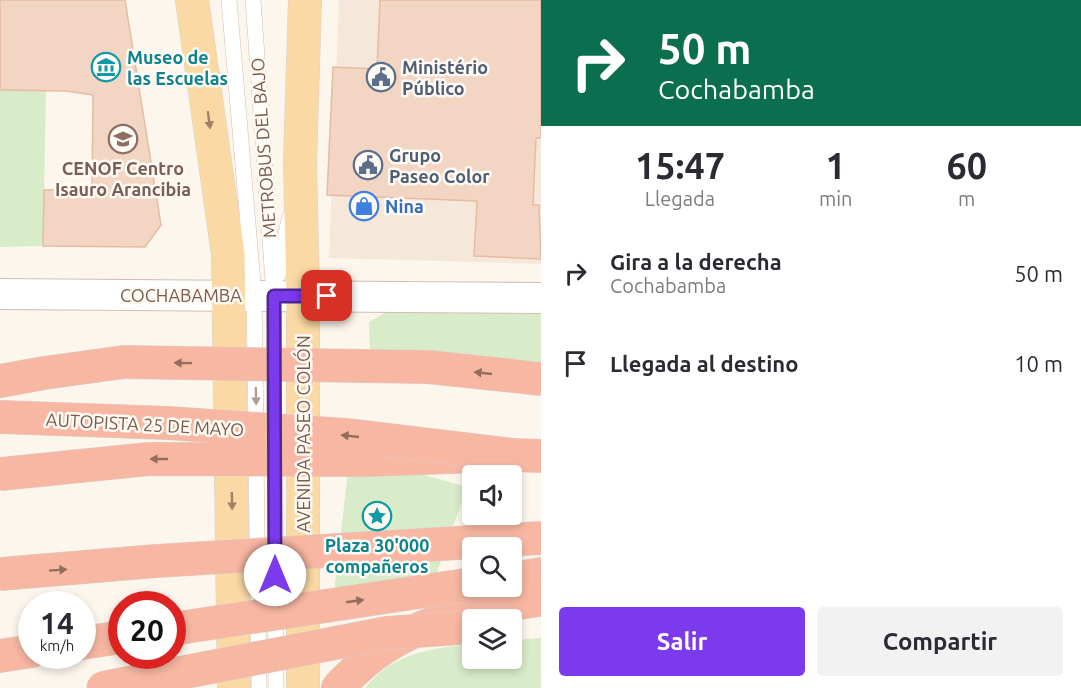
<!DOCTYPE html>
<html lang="es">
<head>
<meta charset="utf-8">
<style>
	:root { --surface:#fff; --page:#f2f2f3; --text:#2b2b33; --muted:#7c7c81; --accent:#7c3aed }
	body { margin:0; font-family:Ubuntu,sans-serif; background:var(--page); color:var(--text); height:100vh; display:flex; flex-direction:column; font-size:22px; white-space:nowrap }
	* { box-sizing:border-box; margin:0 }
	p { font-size:20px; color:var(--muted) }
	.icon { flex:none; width:33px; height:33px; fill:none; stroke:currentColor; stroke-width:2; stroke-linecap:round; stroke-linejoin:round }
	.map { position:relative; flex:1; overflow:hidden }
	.side { display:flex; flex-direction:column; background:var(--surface); width:540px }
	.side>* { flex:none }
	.hud { background:#0b6e4f; color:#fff; overflow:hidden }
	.buttons { position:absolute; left:462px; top:465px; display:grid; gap:12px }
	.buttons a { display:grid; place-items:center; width:60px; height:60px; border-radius:6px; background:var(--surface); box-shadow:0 3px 9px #0003; font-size:30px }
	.speed { position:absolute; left:18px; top:591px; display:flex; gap:12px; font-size:30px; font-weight:700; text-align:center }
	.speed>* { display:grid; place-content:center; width:78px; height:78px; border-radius:50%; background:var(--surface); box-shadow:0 3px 9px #0003; line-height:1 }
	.speed small { font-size:15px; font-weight:400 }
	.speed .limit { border:9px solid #d22; background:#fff; color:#111 }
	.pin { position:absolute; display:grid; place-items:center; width:51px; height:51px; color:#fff; margin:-26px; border-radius:12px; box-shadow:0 3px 9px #0006 }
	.me { position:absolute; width:66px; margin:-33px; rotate:0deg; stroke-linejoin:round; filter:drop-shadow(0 0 4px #0008) }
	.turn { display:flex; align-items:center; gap:21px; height:126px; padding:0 18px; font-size:27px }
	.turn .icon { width:78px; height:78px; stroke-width:2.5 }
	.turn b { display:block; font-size:42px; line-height:51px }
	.eta { display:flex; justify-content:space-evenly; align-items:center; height:102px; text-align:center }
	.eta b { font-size:36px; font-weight:700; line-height:42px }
	.primary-button { display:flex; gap:12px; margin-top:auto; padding:12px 18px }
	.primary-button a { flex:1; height:69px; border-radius:6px; background:var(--accent); color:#fff; font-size:24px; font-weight:700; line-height:69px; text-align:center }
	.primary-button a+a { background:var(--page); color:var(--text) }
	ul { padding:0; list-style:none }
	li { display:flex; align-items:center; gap:18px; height:90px; padding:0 18px }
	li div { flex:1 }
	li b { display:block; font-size:22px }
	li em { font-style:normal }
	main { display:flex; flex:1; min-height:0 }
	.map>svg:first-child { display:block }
	.residential { fill:#f5e8da }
	.green { fill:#d8ecc9 }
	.building { fill:#f3d5c3; stroke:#e6bba3; stroke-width:1.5 }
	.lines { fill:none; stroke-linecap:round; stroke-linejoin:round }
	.lane-casing { stroke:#d1beb0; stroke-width:16 }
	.street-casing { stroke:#d1beb0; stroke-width:32 }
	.primary-casing { stroke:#dad1cd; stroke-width:34 }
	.highway-casing { stroke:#dad1cd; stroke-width:34 }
	.lane { stroke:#fff; stroke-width:15 }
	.street { stroke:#fff; stroke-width:30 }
	.primary { stroke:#fbd9a5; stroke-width:33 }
	.highway { stroke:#f7b7a3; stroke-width:33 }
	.highway-bridge-casing { stroke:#dad1cd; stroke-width:34; stroke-linecap:butt }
	.highway-bridge { stroke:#f7b7a3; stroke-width:33 }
	.oneway { fill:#a18267 }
	.oneway2 { fill:#936e5e }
	.oneway3 { fill:#af9d94 }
	.route-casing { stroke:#51269a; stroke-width:15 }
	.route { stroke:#7c3aed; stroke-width:10 }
	.labels { text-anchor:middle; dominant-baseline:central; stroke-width:5; stroke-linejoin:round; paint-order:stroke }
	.culture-label { font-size:18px; font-weight:bold; fill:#0d838f; stroke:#fffaf3; text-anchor:start }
	.service-label { font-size:18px; font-weight:bold; fill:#4e5e75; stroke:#fffaf3; text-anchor:start }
	.street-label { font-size:18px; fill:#7a5c4d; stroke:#fffaf3 }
	.education-label { font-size:18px; font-weight:bold; fill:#785e54; stroke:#fffaf3 }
	.shop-label { font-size:18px; font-weight:bold; fill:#366cbe; stroke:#fffaf3; text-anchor:start }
</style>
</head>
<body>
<main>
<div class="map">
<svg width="541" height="688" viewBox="0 0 541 688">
	<rect width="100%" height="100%" fill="#fdf6ec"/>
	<polygon class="residential" points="339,0 541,0 541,264 329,258"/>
	<g class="green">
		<polygon points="0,90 46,91 43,246 0,247"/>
		<polygon points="388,311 541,314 541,366 370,352 369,322"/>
		<polygon points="350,454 467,487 428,598 333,601"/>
		<path d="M541 638V688H365C393 653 431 648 472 644V658H512V640Z"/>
	</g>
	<g class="building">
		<polygon points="0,0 125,0 161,225 145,247 43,246 44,190 92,189 93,95 66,91 0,90"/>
		<polygon points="380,0 541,0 541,138 536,138 533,205 539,205 541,259 474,256 477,201 327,195 333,67 377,69"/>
	</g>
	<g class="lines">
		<g class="lane-casing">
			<g id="lane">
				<polyline points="229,0 254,295 256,433"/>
				<polyline points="253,0 274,296 274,433"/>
				<polyline points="278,275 289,219"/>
				<polyline points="256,457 259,688"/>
				<polyline points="275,457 276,688"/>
			</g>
		</g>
		<g class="street-casing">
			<polyline id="street" points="0,294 541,298"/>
		</g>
		<g class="primary-casing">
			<g id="primary">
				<polyline points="192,0 228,254 234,688"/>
				<polyline points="303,688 303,296 300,162 305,0"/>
			</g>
		</g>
		<g class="highway-casing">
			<g id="highway">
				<polyline points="0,381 44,373 124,362"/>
				<polyline points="365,460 513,455 541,456"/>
				<polyline points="512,579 541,574"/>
				<polyline points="82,643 122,637"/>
				<polyline points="0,656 32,651"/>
				<path d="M338 688C343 681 351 675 358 668 408 622 474 608 541 600"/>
			</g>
		</g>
		<use href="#lane" class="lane"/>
		<use href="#street" class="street"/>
		<use href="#primary" class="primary"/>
		<use href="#highway" class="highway"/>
		<g class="highway-bridge-casing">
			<g id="highway-bridge">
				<polyline points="124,362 428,367 541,379"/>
				<polyline points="0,417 168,423 346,435 513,455"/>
				<polyline points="0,474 149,459 365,460"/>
				<polyline points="0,574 156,561 541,538"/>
				<polyline points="172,629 472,584"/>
				<polyline points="103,688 387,633 472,627"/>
			</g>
		</g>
		<use href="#highway-bridge" class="highway-bridge"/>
	</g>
	<defs><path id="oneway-solid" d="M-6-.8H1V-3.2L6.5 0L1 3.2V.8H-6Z" transform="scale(1.5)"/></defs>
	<g class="oneway">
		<use href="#oneway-solid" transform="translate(209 120) rotate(82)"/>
		<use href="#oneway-solid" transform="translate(232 501) rotate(89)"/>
	</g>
	<g class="oneway2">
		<use href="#oneway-solid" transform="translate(183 363) rotate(-179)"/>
		<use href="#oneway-solid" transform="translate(483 373) rotate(-174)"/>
		<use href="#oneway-solid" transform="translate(350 436) rotate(-174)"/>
		<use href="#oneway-solid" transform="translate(159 459) rotate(-180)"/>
		<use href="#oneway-solid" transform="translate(58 570) rotate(-4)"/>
		<use href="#oneway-solid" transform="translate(355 601) rotate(-8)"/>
	</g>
	<use class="oneway3" href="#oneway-solid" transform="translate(256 396) rotate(89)"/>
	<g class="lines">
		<g class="route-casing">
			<polyline id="route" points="275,575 274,296 327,296"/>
		</g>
		<use href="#route" class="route"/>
	</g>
	<defs>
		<g id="museum-ring" transform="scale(1.5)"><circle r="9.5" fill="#fffaf3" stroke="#0f9aa8" stroke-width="1.5"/><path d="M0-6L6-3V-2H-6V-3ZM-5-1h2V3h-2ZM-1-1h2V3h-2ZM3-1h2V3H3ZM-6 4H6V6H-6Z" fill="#0f9aa8"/></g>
		<g id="civic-ring" transform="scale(1.5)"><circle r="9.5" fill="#fffaf3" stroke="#5c6f8a" stroke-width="1.5"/><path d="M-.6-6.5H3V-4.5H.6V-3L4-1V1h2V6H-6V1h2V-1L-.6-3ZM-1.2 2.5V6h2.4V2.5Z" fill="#5c6f8a"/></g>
		<g id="school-ring" transform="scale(1.5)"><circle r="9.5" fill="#fffaf3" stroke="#8d6e63" stroke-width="1.5"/><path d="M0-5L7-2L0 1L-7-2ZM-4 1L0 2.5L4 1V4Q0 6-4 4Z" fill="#8d6e63"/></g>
		<g id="shop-ring" transform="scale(1.5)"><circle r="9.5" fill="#fffaf3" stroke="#3f7fe0" stroke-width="1.5"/><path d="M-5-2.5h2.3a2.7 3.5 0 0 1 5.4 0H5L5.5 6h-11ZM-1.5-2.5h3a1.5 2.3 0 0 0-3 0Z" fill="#3f7fe0"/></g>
		<g id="sight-ring" transform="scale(1.5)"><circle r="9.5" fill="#fffaf3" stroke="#0f9aa8" stroke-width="1.5"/><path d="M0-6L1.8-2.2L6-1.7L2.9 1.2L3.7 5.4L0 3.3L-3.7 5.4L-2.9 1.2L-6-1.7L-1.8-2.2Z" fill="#0f9aa8"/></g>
	</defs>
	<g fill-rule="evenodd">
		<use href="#museum-ring" x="106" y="67"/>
		<use href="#civic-ring" x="381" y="77"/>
		<use href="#school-ring" x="123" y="139"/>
		<use href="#civic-ring" x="368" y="165"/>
		<use href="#shop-ring" x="364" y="206"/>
		<use href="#sight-ring" x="377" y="516"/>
	</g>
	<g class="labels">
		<g class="culture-label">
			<text x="127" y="57">Museo de<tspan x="127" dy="21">las Escuelas</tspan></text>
			<text x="377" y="545" text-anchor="middle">Plaza 30'000<tspan x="377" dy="21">compañeros</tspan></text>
		</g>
		<g class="service-label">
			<text x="402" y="67">Ministério<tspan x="402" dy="21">Público</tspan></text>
			<text x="389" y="155">Grupo<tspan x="389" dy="21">Paseo Color</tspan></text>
		</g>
		<g class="street-label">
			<text transform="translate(263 148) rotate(-94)">METROBUS DEL BAJO</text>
			<text x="181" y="295">COCHABAMBA</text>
			<text transform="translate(145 424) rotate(3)">AUTOPISTA 25 DE MAYO</text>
			<text transform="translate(303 434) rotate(-90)">AVENIDA PASEO COLÓN</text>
		</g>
		<g class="education-label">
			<text x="123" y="168">CENOF Centro<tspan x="123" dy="21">Isauro Arancibia</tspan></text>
		</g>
		<g class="shop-label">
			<text x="385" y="206">Nina</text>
		</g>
	</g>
</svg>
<div class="buttons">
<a><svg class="icon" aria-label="sound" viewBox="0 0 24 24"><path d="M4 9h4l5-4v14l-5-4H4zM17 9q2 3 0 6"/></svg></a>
<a><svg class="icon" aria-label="search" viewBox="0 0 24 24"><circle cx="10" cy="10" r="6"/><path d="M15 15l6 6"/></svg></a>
<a><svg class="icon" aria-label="layers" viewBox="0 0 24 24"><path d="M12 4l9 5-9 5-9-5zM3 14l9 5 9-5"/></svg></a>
</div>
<div class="speed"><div>14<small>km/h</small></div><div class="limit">20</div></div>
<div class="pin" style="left:327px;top:296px;background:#d93025"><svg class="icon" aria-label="arrive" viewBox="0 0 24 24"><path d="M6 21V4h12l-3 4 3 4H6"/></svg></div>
<svg class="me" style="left:275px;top:575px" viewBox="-20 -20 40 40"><circle r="19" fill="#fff"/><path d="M0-13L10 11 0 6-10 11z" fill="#7c3aed"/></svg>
</div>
<section class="side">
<div class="hud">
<div class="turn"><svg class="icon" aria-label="right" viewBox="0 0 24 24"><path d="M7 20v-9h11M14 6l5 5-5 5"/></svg><div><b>50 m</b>Cochabamba</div></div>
</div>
<div class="eta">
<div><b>15:47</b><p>Llegada</p></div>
<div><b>1</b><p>min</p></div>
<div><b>60</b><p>m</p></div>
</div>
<ul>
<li><svg class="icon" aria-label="right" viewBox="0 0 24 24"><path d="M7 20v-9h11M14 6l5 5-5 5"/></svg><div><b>Gira a la derecha</b><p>Cochabamba</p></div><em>50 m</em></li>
<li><svg class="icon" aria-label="arrive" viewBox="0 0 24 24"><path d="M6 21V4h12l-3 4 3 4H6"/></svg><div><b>Llegada al destino</b></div><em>10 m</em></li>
</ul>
<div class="primary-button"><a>Salir</a><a>Compartir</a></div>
</section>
</main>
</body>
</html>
